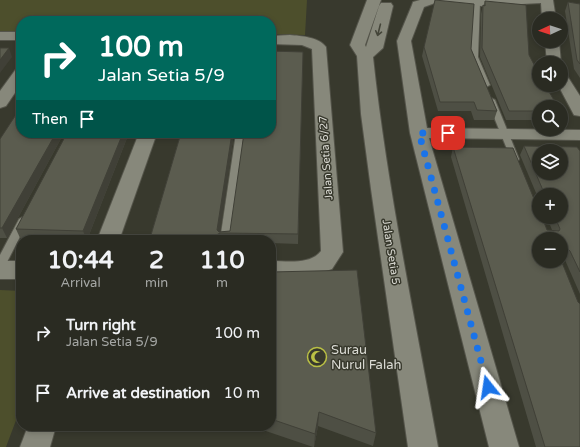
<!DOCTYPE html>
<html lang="en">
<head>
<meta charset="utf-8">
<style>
	:root { --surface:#2a2b22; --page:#32332a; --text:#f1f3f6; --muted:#a5a7a5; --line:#464740 }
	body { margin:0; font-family:"Varela Round",sans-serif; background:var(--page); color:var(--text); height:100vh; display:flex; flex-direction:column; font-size:15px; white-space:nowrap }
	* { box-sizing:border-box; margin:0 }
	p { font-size:13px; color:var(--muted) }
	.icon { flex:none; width:22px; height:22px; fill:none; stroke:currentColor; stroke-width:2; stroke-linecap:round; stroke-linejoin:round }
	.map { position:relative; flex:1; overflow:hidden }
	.drawer { position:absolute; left:16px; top:235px; width:260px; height:196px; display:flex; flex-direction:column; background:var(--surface); border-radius:16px; box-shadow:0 2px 6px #0003,0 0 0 1px var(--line) }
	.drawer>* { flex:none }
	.hud { position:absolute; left:16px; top:16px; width:260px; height:122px; border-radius:16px; box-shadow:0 2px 6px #0003,0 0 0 1px var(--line); background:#00695c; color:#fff; overflow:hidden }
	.needle { width:26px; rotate:267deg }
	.fabs { position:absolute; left:532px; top:12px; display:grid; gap:8px }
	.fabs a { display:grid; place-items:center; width:36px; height:36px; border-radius:50%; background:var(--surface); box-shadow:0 2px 6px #0003,0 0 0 1px var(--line); font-size:20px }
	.pin { position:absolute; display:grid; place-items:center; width:34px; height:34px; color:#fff; margin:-17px; border-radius:8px; box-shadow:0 2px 6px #0006 }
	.me { position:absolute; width:44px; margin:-22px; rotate:345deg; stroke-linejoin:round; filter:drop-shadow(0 0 3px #0008) }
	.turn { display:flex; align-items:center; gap:14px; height:84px; padding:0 16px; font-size:18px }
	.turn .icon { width:52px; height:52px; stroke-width:2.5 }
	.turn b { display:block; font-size:28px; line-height:34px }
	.then { display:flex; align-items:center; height:38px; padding:0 16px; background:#0003; gap:8px; font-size:15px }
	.eta { display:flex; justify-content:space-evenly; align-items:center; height:68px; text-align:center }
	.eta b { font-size:24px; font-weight:700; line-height:28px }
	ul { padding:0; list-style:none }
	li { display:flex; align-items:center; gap:12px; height:60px; padding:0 16px }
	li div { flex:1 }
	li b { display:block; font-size:15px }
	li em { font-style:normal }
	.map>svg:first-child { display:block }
	.green { fill:#4d4f2c }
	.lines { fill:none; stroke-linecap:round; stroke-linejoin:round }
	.service-casing { stroke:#54544a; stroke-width:2 }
	.minor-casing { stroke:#54544a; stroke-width:2 }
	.tertiary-casing { stroke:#54544a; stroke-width:2 }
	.service { fill:#87887b; fill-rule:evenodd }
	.minor { fill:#87887b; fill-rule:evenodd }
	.tertiary { fill:#87887b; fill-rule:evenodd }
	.wall { fill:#4e4f44 }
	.shaded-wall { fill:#404037 }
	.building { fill:#5b5c4f; stroke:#404037; fill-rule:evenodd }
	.oneway { stroke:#444539 }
	.route { stroke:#1a73e8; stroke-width:7; stroke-dasharray:0 12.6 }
	.labels { text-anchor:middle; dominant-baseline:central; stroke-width:3; stroke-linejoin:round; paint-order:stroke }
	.street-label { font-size:11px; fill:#dbdbd4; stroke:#38392d }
	.near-poi-label { font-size:13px; fill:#dbdbd4; stroke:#38392d; text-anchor:start }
</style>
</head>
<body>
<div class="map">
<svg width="580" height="447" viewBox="0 0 580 447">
	<rect width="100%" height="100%" fill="#38392d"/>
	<g class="green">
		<polygon points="0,0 307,0 305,35 271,34 271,21 21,21 21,31 0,31"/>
		<polygon points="0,290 21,291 21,407 6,447 0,447"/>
	</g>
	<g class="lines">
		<g class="service-casing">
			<g id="service">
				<polygon points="477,0 480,2 478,57 490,85 486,87 482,85 470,57 474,2"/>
				<polygon points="488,98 491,98 495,100 519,159 518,161 512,161 511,159 487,100"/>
				<polygon points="236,133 244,133 230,240 220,240"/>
				<polygon points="23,217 28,221 4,268 0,269 0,255 19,219"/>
			</g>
		</g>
		<g class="minor-casing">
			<g id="minor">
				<polygon points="420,0 553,0 556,19 542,19 541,3 482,6 435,3 424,7 411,41 427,128 580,130 580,140 429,138 519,447 489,447 410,133 397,41 412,5 413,2"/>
				<rect x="0" y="32" width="21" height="8"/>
				<path d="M290 35C301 36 319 37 326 47L343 252 332 269 302 279H271V261C288 261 310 265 321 251L312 49 302 45 271 44V36Z"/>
				<polygon points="545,41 559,41 561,63 561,64 547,63"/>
				<polygon points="21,67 21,84 6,106 0,108 0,91 16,69"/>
				<polygon points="561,72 566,74 580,96 580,116 574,115 558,85 561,85"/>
				<polygon points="139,133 157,133 121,235 118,240 102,240 99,235"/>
				<rect x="0" y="261" width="21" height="18"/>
				<polygon points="28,426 56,426 50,447 20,447"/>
			</g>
		</g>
		<g class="tertiary-casing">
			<path id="tertiary" d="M367 0H381L365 45 366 47 379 6 381 3H391L393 6 383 48 373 57C387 188 415 318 438 447H408L371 189 361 114 357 56 350 45Z"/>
		</g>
		<use href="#service" class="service"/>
		<use href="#minor" class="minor"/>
		<use href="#tertiary" class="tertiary"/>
	</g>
	<g class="wall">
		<polygon points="485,1 529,55 539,107 539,120 506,120 480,57 481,14 483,5 484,5"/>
		<polygon points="568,2 580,4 580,78 574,69 565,11"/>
		<polygon points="424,47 471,49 497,111 494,120 474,120 471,111 438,111 422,56"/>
		<polygon points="303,52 298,244 271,243 271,240 153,240 151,235 181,133 234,133 220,232 230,231"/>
		<polygon points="21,133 64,133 7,238 0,238 0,139"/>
		<polygon points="129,133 87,240 20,238 16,229"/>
		<polygon points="524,146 580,151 580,294 565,260 561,257 561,239 539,239 580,447 536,447 451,157 453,147 547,230 552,230 547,217 561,217 561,195 539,195 539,200 520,155"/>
		<polygon points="271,272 376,433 373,446 318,426 314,447 313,447 251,426 271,426"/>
	</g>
	<g class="shaded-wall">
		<polygon points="9,48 12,57 0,73 0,60"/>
		<polygon points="56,133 64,133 7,238 2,228"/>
		<polygon points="123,133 129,133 87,240 83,231"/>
		<polygon points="232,133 234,133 220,233 221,240 207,240 217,230"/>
		<polygon points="319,412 318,426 314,447 315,434"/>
	</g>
	<g class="building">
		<polygon points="435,0 474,4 471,49 497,111 477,110 474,102 440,102 424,47"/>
		<polygon points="485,1 526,5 529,55 539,74 539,85 545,85 558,107 539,107 539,111 509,111 482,48 483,5 485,6"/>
		<polygon points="568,2 580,4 580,64 577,60"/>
		<polygon points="0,48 9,48 0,60"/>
		<polygon points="271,51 303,52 298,234 220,233 207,240 182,240 183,236 151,235 181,133 232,133 217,230 219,232 230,231 244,133 271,133"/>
		<polygon points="21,107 21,133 56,133 2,228 0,228 0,139"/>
		<polygon points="67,133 123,133 83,231 16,229"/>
		<path d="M524 146 577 147 580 151V272L570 251 566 247 564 250H561V239H539V261H561V260L578 302 580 304V447H545L453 147 513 148 539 211V217H542L547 230 559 231 560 229 555 217H561V195H545ZM539 151H561V173H539Z"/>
		<polygon points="357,270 376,433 319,412 315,434 271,419 271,272"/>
	</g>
	<defs><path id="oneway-shaft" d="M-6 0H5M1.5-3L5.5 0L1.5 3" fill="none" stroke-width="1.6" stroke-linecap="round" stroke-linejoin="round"/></defs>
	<use class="oneway" href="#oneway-shaft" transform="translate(379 30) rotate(104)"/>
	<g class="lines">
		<polyline class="route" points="448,133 419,133 488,387"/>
	</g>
	<defs>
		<g id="mosque-ring" transform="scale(1)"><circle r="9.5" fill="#38392d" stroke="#bac045" stroke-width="1.5"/><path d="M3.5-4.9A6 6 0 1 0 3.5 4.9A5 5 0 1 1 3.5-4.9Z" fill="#bac045"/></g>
	</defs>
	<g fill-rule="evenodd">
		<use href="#mosque-ring" x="317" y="357"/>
	</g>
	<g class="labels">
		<g class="street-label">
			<text transform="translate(326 158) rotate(-94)">Jalan Setia 6/27</text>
			<text transform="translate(391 252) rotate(81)">Jalan Setia 5</text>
		</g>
		<g class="near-poi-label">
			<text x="331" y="350">Surau<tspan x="331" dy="15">Nurul Falah</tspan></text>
		</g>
	</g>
</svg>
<div class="fabs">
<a><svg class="needle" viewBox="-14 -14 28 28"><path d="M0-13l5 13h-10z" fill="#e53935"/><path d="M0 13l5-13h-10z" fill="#a5a7a5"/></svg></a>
<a><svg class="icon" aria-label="sound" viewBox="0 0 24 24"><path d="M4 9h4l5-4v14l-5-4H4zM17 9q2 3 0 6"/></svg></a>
<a><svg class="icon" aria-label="search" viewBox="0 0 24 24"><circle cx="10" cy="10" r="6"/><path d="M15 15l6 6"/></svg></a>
<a><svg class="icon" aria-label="layers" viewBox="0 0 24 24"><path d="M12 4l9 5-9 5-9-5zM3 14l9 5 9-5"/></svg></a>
<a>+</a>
<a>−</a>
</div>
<div class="pin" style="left:448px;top:133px;background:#d93025"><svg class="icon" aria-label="arrive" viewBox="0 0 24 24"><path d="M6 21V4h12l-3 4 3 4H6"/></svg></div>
<svg class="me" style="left:488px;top:387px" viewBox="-20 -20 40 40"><path d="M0-17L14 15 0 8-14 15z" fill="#1a73e8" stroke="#fff" stroke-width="4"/></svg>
<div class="hud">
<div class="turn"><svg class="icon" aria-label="right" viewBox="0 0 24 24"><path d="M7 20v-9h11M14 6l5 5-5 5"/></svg><div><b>100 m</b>Jalan Setia 5/9</div></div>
<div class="then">Then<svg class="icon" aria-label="arrive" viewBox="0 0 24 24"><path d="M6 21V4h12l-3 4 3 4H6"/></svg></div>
</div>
<section class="drawer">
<div class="eta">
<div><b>10:44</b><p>Arrival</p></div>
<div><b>2</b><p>min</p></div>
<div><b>110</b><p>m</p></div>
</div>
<ul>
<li><svg class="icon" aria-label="right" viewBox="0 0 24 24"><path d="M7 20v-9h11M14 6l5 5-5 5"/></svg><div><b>Turn right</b><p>Jalan Setia 5/9</p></div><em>100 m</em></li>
<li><svg class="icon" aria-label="arrive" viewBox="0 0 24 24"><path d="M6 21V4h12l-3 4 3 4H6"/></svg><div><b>Arrive at destination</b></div><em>10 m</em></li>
</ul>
</section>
</div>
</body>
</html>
